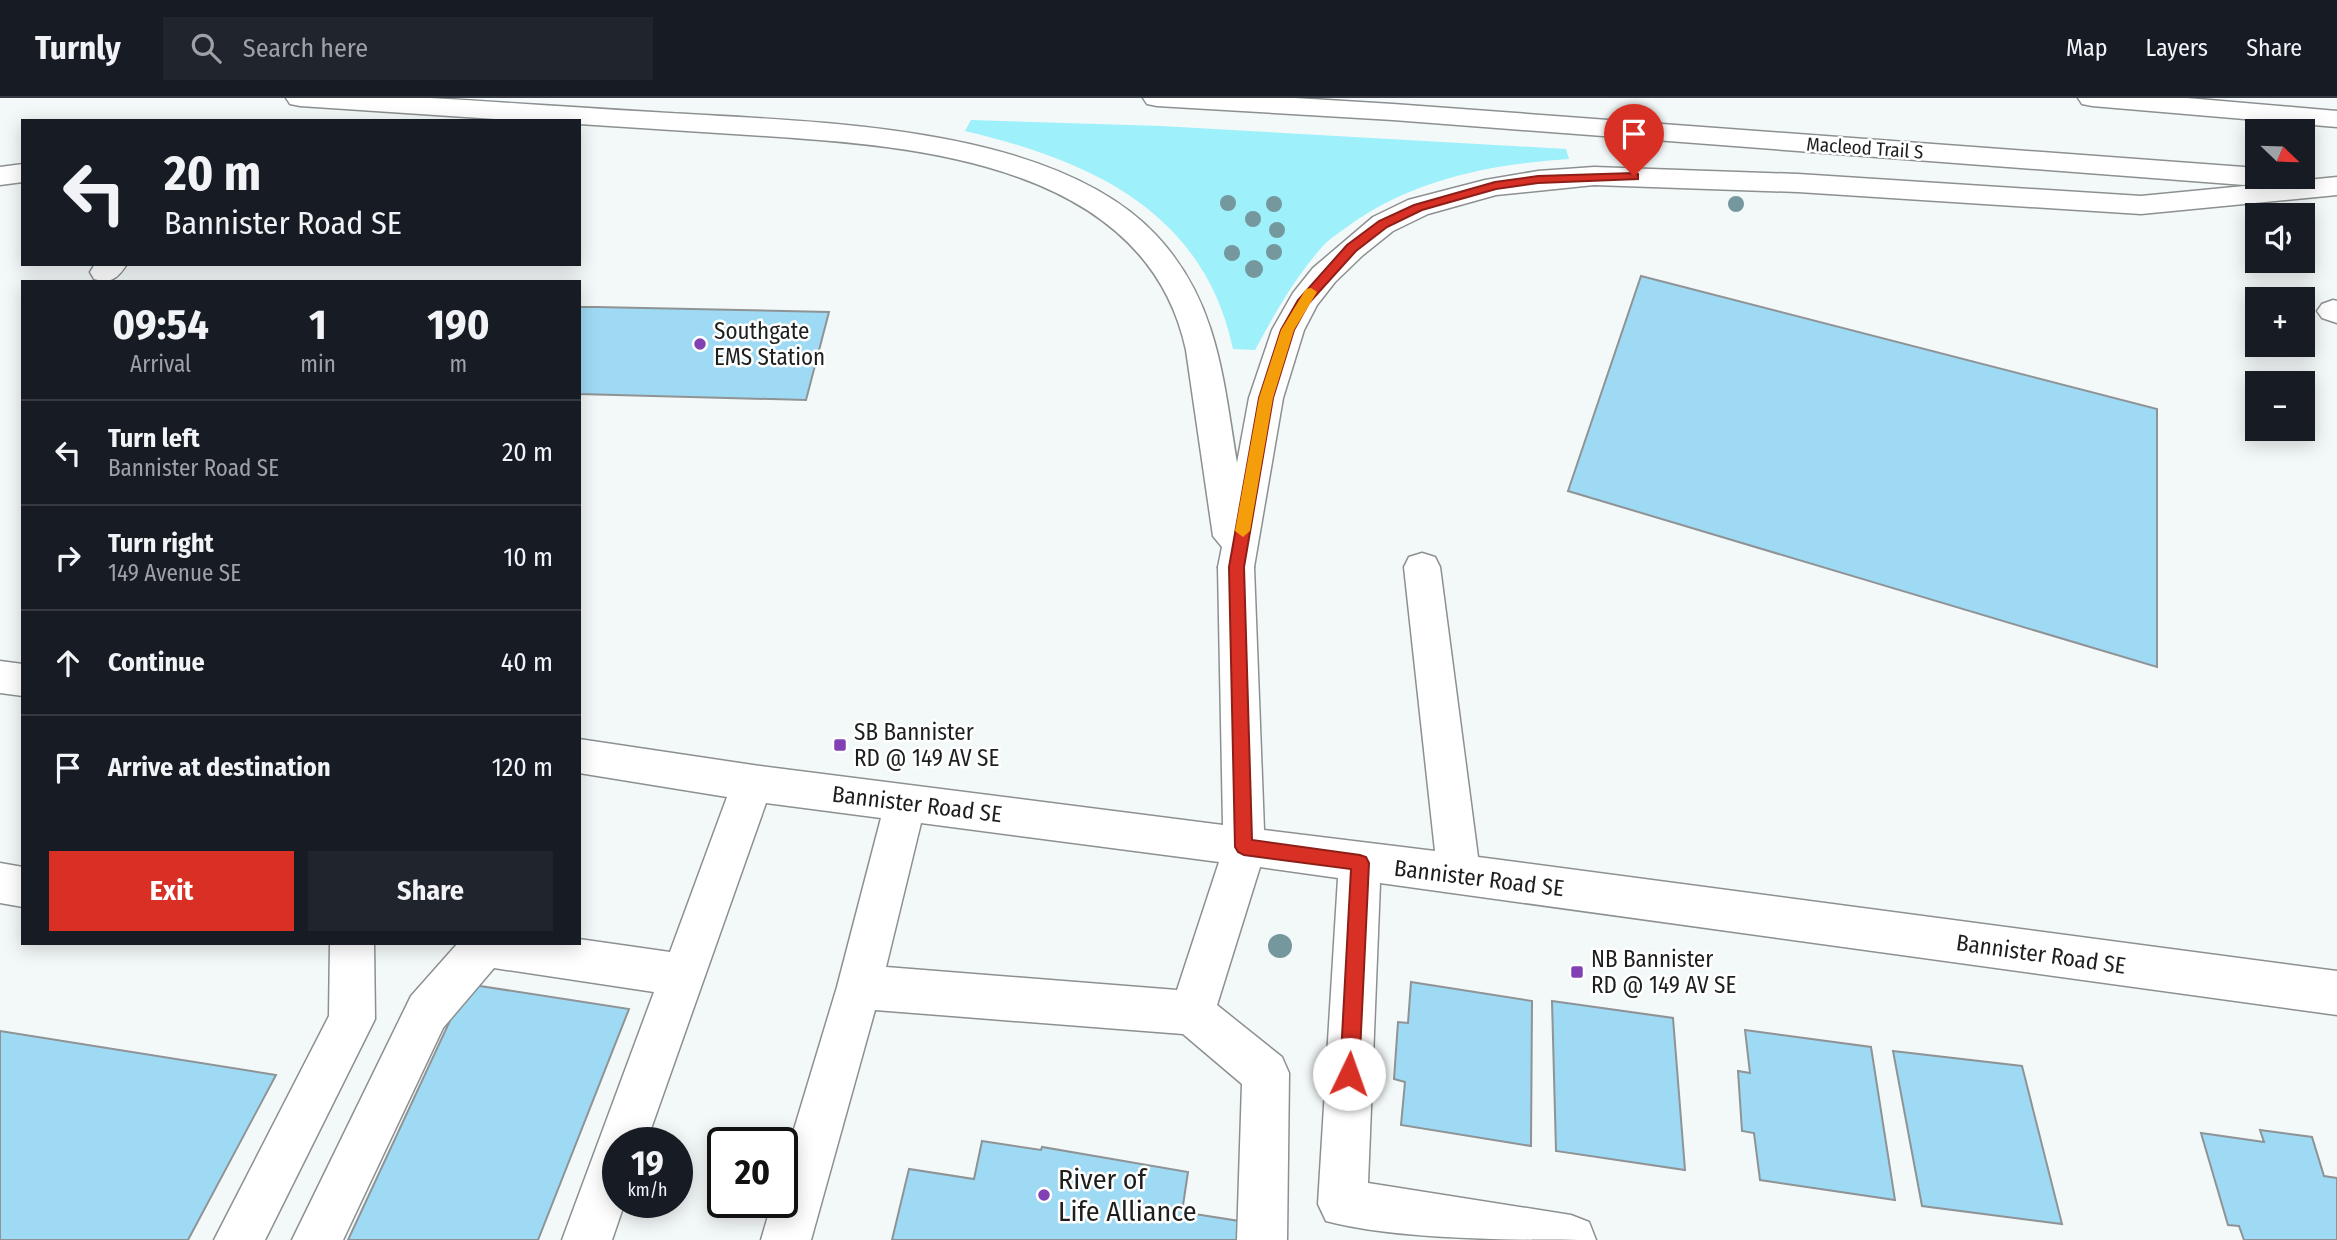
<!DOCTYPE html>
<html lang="en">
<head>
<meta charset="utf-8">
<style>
	:root { --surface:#171b24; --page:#20242c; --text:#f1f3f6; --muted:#9ea1a6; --line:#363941; --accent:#d93025 }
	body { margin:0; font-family:"Fira Sans Condensed",sans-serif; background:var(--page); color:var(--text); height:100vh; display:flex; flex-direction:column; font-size:26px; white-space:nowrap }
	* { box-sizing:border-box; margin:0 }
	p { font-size:23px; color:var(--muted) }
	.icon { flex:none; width:38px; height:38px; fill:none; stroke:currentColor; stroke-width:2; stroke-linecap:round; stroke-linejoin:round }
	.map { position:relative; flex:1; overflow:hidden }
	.drawer { position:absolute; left:21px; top:182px; width:560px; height:665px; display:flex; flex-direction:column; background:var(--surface); border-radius:0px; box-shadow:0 4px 18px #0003 }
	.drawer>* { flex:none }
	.banner { position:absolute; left:21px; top:21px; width:560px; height:147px; border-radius:0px; box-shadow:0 4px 18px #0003; background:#171b24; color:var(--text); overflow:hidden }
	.needle { width:46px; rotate:113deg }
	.buttons { position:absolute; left:2245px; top:21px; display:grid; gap:14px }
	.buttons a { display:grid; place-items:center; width:70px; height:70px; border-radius:0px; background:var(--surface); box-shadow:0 4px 18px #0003; font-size:35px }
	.speed { position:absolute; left:602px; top:1029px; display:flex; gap:14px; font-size:35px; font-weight:700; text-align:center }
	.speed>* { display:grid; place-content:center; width:91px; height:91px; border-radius:50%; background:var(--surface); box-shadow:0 4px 18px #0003; line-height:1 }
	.speed small { font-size:18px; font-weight:400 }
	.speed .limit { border:4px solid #111; border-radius:10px; background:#fff; color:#111 }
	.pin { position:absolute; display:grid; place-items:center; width:60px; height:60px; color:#fff; margin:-72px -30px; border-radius:50% 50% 50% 0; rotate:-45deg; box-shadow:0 0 7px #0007 }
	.pin .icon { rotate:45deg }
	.me { position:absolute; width:77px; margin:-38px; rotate:3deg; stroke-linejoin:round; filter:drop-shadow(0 0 5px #0008) }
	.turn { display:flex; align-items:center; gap:24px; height:147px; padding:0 28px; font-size:32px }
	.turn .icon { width:91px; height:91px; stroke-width:2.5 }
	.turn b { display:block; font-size:49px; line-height:60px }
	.eta { display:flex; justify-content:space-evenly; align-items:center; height:119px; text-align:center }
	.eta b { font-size:42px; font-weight:700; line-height:49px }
	.action { display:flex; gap:14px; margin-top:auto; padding:14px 28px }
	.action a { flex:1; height:80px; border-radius:0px; background:var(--accent); color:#fff; font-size:28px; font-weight:700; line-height:80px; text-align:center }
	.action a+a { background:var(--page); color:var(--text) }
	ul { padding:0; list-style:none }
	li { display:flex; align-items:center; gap:21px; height:105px; padding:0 28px; border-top:2px solid var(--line) }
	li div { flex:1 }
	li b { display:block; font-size:26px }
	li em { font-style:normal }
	header { display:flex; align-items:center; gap:42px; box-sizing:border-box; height:98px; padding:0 35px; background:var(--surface); border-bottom:2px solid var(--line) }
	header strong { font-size:33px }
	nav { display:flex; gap:38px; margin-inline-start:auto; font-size:24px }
	.search { width:490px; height:63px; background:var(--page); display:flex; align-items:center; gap:18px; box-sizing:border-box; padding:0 24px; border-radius:0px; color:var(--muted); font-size:26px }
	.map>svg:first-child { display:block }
	.green { fill:#9ef0fb }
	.building { fill:#9fdaf4; stroke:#8f9395; stroke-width:2 }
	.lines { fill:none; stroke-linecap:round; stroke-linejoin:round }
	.minor-casing { stroke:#8c9091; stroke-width:3 }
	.highway-casing { stroke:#8c9091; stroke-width:3 }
	.minor { fill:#fff; fill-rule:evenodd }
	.highway { fill:#fff; fill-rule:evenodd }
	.tree { fill:#74989d }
	.route { fill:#d93025; stroke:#8d1f18; stroke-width:2 }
	.slow { fill:#f59e0b }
	.poi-dot { fill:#8240b5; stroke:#fff; stroke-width:2.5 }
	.labels { text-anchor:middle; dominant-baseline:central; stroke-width:5; stroke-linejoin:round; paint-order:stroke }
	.far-street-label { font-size:19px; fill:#1d1f1f; stroke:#fff }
	.poi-label { font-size:23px; fill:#1d1f1f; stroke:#fff; text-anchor:start }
	.street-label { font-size:23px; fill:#1d1f1f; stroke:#fff }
	.near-poi-label { font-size:28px; fill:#1d1f1f; stroke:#fff; text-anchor:start }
</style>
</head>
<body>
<header>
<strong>Turnly</strong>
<div class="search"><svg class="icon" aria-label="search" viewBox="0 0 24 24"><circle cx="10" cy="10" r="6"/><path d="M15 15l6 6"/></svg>Search here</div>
<nav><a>Map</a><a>Layers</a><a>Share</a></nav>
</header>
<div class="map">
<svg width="2337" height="1142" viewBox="0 0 2337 1142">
	<rect width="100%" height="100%" fill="#f3f8f9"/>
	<path class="green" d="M971 22 1161 28 1566 51 1569 61C1492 66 1414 81 1351 126 1342 133 1330 140 1322 149 1294 181 1275 215 1255 252L1233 251C1204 113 1089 62 965 33Z"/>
	<g class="building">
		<polygon points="1641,178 2157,311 2157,569 1568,393"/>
		<polygon points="579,209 596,209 829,214 806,302 579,296"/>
		<polygon points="1411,884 1532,903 1531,1048 1401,1027 1405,984 1394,981 1398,924 1408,925"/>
		<polygon points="467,886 629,911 538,1142 348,1142"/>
		<polygon points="1552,903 1673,920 1685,1072 1556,1053"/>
		<polygon points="1745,932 1871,949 1895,1102 1760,1082 1754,1035 1742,1033 1738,973 1750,975"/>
		<polygon points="0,933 276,977 188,1142 0,1142"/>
		<polygon points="1893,953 2022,968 2062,1126 1922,1108"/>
		<polygon points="2260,1032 2312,1039 2324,1078 2337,1080 2337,1142 2244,1142 2239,1128 2228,1127 2201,1035 2264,1044"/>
		<polygon points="982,1043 1041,1052 1042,1049 1188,1074 1182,1114 1239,1123 1245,1142 892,1142 909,1071 974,1081"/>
	</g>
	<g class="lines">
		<g class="minor-casing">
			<g id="minor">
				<polygon points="23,66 23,84 0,87 0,69"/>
				<path d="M95 166H127C118 180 111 186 94 181L90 174Z"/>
				<polygon points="2333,202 2337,203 2337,225 2322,220 2317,213 2322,206"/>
				<path d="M1236 455 1249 459 1254 469 1264 732 1435 753 1404 469 1409 459 1422 455 1435 459 1440 469 1478 759 2337 873V917L1380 785 1368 1085 1571 1117 1589 1124 1596 1142C1517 1142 1397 1142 1326 1123L1318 1106 1338 780 1260 769 1217 907 1282 959 1289 975 1287 1142H1237L1242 986 1183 936 875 912 811 1142H761L772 1104H782V1071L837 889 881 720 766 705 646 1045H618V1104H625L612 1142H562L654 894 494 870 443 930 343 1142H292L411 898 458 845H579V841L670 854 727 699 579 675V641L753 667 1223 727 1218 469 1223 459ZM921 725 1219 764 1177 892 886 869Z"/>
				<polygon points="0,563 23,566 23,598 0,595"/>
				<polygon points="0,765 23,769 23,809 0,805"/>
				<polygon points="330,845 374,845 375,921 265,1142 214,1142 329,918"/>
			</g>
		</g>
		<g class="highway-casing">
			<g id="highway">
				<path d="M286 0C334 0 382 0 430 0 504 4 579 10 653 14 800 24 1049 23 1156 137 1218 203 1223 280 1237 365L1249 300 1272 232 1293 195 1313 170 1373 119 1408 102 1485 82 1538 73 1594 69 1798 76 2141 98 2337 79V97L2141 116 1798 94 1594 87 1496 97 1428 116 1393 133 1363 157 1335 184 1317 207 1304 232 1283 300 1254 469 1249 479 1236 483 1223 479 1218 469 1222 449 1213 438 1186 252C1146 66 919 48 765 38 703 34 641 30 579 26V23H527L300 8 290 6Z"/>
				<polygon points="1143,0 1295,0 1393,6 2244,69 2254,72 2258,79 2254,84 2244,87 1393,22 1157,8 1147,6"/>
				<polygon points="2078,0 2187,0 2337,13 2337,29 2092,8 2082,6"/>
			</g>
		</g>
		<use href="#minor" class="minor"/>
		<use href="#highway" class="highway"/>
	</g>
	<g class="tree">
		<circle cx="1228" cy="105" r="8"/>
		<circle cx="1274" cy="106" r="8"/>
		<circle cx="1736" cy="106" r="8"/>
		<circle cx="1253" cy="121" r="8"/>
		<circle cx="1277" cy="132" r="8"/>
		<circle cx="1274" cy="154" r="8"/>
		<circle cx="1232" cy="155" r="8"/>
		<circle cx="1254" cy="171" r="9"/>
		<circle cx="1280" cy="848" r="12"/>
	</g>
	<polygon class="route" points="1634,75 1638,76 1638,81 1538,85 1496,91 1422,112 1387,129 1356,153 1309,205 1294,232 1273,300 1244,469 1252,742 1360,757 1366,759 1369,765 1359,976 1356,983 1349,985 1343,983 1340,976 1351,771 1244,757 1238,754 1235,749 1229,469 1259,300 1281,232 1298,202 1347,147 1379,123 1414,107 1495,84 1538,78"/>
	<polygon class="slow" points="1311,190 1317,194 1294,232 1273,300 1250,433 1243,439 1235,433 1259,300 1281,232 1306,191"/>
	<g class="poi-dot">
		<circle cx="700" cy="246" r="7"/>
		<rect x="833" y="640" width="14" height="14" rx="3.5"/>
		<rect x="1570" y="867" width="14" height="14" rx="3.5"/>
		<circle cx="1044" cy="1097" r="7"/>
	</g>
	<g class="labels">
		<g class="far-street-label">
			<text transform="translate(1865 50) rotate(4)">Macleod Trail S</text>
		</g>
		<g class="poi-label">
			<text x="714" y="233">Southgate<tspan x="714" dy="26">EMS Station</tspan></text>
			<text x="854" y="634">SB Bannister<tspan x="854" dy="26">RD @ 149 AV SE</tspan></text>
			<text x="1591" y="861">NB Bannister<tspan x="1591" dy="26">RD @ 149 AV SE</tspan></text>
		</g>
		<g class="street-label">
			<text transform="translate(917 706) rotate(7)">Bannister Road SE</text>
			<text transform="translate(1479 780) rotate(7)">Bannister Road SE</text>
			<text transform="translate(2041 856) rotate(8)">Bannister Road SE</text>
		</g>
		<g class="near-poi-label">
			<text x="1058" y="1081">River of<tspan x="1058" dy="32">Life Alliance</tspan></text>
		</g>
	</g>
</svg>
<div class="buttons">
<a><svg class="needle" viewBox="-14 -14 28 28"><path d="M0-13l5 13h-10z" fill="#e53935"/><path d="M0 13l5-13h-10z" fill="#9ea1a6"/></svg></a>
<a><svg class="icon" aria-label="sound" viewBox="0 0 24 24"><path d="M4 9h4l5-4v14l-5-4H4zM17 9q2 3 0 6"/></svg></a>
<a>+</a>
<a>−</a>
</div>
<div class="speed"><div>19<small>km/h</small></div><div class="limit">20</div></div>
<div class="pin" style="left:1634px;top:78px;background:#d93025"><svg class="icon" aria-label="arrive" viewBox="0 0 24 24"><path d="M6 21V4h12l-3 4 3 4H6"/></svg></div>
<svg class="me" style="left:1349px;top:976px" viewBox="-20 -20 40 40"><circle r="19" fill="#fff"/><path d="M0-13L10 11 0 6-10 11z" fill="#d93025"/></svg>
<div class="banner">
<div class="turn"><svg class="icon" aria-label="left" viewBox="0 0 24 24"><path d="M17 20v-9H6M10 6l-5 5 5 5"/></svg><div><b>20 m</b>Bannister Road SE</div></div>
</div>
<section class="drawer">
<div class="eta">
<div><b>09:54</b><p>Arrival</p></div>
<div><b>1</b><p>min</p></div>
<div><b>190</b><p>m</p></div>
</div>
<ul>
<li><svg class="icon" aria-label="left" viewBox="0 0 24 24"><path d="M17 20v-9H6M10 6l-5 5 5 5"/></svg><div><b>Turn left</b><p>Bannister Road SE</p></div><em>20 m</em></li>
<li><svg class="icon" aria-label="right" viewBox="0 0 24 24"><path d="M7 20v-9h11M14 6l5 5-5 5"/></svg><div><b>Turn right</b><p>149 Avenue SE</p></div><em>10 m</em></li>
<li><svg class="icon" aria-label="ahead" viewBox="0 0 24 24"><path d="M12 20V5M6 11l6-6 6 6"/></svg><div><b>Continue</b></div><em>40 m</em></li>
<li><svg class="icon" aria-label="arrive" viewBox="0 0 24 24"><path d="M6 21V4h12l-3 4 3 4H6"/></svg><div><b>Arrive at destination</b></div><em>120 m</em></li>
</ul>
<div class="action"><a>Exit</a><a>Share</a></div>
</section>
</div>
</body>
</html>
